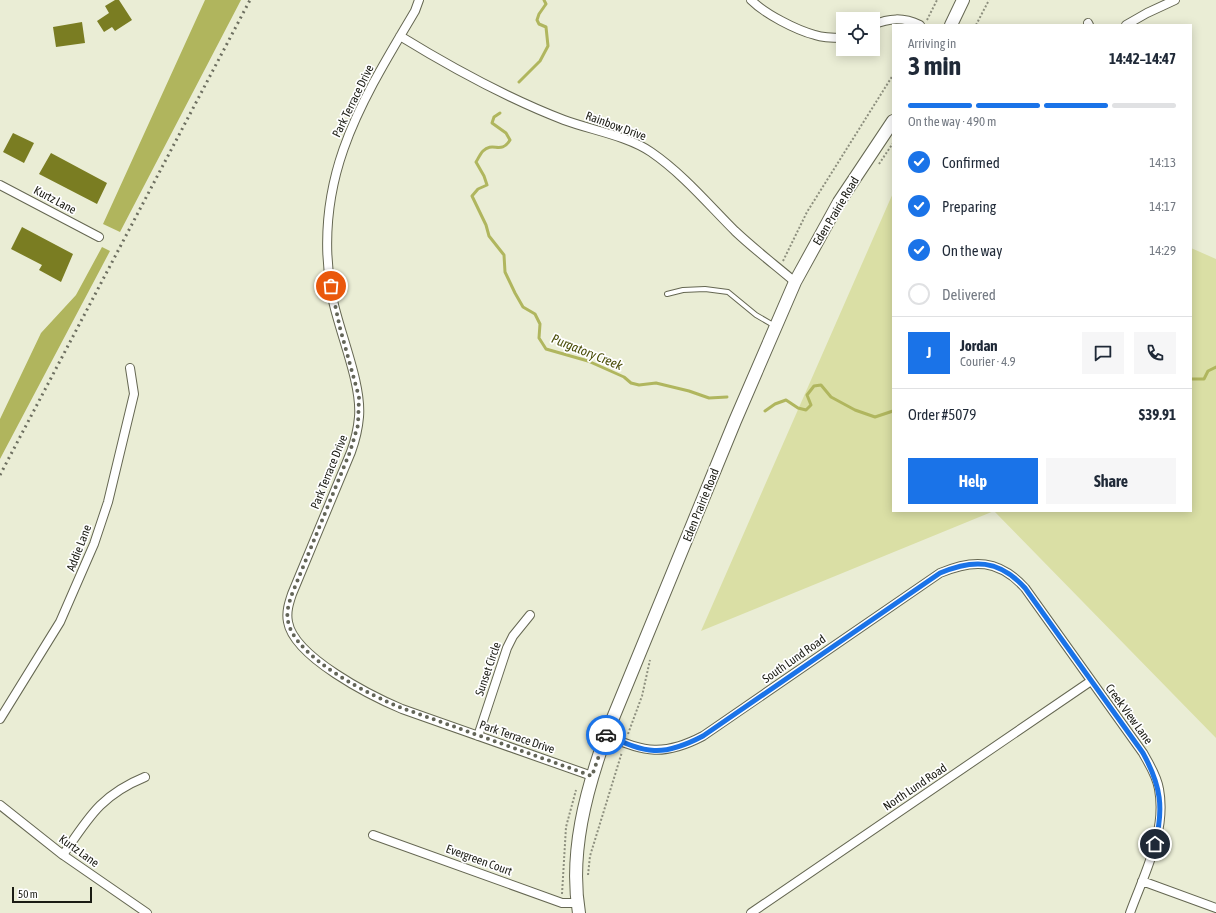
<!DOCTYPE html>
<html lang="en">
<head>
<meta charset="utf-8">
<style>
  body { margin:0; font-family:"Asap Condensed",sans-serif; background:#f6f6f7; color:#1f2937; height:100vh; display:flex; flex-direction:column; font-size:15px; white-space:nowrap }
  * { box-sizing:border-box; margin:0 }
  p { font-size:13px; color:#747a83 }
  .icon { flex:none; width:22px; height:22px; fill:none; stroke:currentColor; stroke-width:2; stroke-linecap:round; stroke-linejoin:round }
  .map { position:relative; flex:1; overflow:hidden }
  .sheet { position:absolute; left:892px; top:24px; width:300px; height:488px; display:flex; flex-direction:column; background:#fff; border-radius:0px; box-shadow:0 2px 10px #0003 }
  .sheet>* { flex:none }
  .controls { position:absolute; left:836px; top:12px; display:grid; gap:8px }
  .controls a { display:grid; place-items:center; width:44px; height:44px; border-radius:0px; background:#fff; box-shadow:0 2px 10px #0003; font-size:20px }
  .scale { position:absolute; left:12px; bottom:10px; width:80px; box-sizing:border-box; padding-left:4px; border:2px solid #1b1c14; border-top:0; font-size:11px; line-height:14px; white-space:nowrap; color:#1b1c14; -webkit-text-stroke:3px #fff; paint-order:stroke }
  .pin { position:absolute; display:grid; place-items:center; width:34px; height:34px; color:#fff; margin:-17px; border:2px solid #fff; border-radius:50%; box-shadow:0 1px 4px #0007 }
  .courier { position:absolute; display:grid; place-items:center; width:40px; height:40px; margin:-20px; border:3px solid #1a73e8; border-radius:50%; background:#fff; color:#222; box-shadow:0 1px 5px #0007 }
  .headline em { font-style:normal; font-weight:700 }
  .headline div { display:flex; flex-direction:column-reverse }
  .headline { display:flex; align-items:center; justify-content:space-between; height:68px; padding:0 16px }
  h1 { font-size:26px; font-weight:700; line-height:30px }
  .bar { display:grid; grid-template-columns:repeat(4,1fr); gap:6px 4px; align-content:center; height:48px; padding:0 16px }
  .bar i { height:5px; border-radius:3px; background:#e0e1e3 }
  .bar .selected { background:#1a73e8 }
  .bar p { grid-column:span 4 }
  .line { display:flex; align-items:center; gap:10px; padding:0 16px; border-top:1px solid #e0e1e3 }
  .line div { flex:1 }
  .round { display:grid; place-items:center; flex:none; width:42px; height:42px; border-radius:0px; background:#f6f6f7 }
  ol { padding:0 16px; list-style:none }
  li { display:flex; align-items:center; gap:12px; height:44px }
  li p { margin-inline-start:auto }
  li .icon { padding:4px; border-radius:50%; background:#1a73e8; color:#fff; stroke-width:4 }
  li:last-child { color:#747a83 }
  li i { width:22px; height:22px; border:2px solid #e0e1e3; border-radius:50% }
  .primary-button { display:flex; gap:8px; margin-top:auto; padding:8px 16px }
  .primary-button a { flex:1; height:46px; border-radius:0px; background:#1a73e8; color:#fff; font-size:16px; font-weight:700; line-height:46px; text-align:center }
  .primary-button a+a { background:#f6f6f7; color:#1f2937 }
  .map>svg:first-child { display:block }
</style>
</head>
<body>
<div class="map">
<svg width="1216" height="913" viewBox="0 0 1216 913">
  <rect width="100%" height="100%" fill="#eaedd5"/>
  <!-- green -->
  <path fill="#dadfa5" d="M893 193V511H994L701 631Z
    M1191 248 1216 259V738L994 511H1191Z"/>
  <!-- forest -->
  <path fill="#b0b55d" d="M205 0H241L120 232 103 224Z
    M102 247 110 251 0 459V419L41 333 76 295Z"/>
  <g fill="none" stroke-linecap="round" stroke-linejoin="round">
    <!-- stream -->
    <path stroke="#b0b65e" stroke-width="3" d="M519 82 540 61 548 46 546 27 539 24 537 20 539 14 546 4 544 0
      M500 113 494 117 492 123 506 133 510 140C501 155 493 141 483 151 480 154 478 159 476 162L484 176 487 185 478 189 472 196 486 225 489 236 504 255 505 272 515 293 523 307 535 314 540 324 539 338 546 349 588 361 624 377 631 383 639 385 656 383 689 391 709 398 727 397
      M1191 379H1204L1208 371 1216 367
      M765 411 775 404 786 400 798 408 806 410 811 405 807 395 814 386 821 385 831 397 855 410 875 417 893 411"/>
  </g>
  <!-- building -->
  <path fill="#7a7d22" d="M115 0H119L132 20 115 31 112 27 104 32 97 21 109 13 105 6Z
    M82 22 85 43 56 47 53 27Z
    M13 133 34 143 24 163 3 152Z
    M51 153 107 183 97 204 39 174Z
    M22 227 73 254 61 282 39 270 42 265 11 249Z"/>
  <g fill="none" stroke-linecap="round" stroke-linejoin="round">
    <!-- lane casing -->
    <g stroke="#656752" stroke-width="6">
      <path id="lane" d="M667 294 683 290 705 289 728 292 756 315 775 326"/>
    </g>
    <!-- street casing -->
    <g stroke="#656752" stroke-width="10">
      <path id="street" d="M419 0 415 11C359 105 311 182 332 296 339 332 362 383 359 417 358 429 355 441 351 452L292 594C289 603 286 612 288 622 294 657 371 696 402 709L592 776
        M751 0C765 14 796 30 815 35 824 38 833 38 843 38
        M1088 23 1089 25
        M873 25C889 18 903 17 920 25
        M1126 25 1147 13 1175 0
        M400 36C452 68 507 98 564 120 591 130 628 136 651 152 683 174 708 204 735 231 754 249 775 265 795 282
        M0 185 99 237
        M0 719 60 622 94 544 108 502 134 394 130 368
        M606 735C644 753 665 756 703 736L940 573C973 559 999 559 1025 588L1143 753C1149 764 1157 776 1159 789 1167 832 1144 874 1130 913
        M478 736 507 648 513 636 530 615
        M0 805 63 855 147 913
        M373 835 562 903H577
        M63 855C89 817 101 795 145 777
        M1142 881 1216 908
        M751 913 1091 681"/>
    </g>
    <!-- secondary casing -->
    <g stroke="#656752" stroke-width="14">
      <path id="secondary" d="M951 25 963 0
        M579 913C569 853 586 791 606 735L735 421 795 282 839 202 893 121"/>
    </g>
    <!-- path -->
    <path stroke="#8d8f7e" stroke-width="2" stroke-dasharray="2 2" stroke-linecap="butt" d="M927 20 937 0
      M976 25 989 0
      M879 164 893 143
      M783 261 807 212 893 75
      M628 734 642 696 650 660
      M588 875 590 856 622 752
      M562 894 566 827 576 790"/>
    <!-- lane -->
    <use href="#lane" stroke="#fff" stroke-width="4"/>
    <!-- street -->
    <use href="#street" stroke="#fff" stroke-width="8"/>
    <!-- secondary -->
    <use href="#secondary" stroke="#fff" stroke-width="12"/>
    <!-- rail -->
    <path stroke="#6d6f60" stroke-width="3" stroke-dasharray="2 4" stroke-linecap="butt" d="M0 475 250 0"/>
  </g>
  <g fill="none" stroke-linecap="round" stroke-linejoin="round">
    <!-- done -->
    <path stroke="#636558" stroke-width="4" stroke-dasharray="0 7.2" d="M331 286 340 328 359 397 358 425 350 452 292 594C289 603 286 612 288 621 294 657 371 696 402 708L592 776 606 735"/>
    <!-- route -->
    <path stroke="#1a73e8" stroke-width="5" d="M606 735C647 753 661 758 703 736L940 573C973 559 999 559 1025 588L1143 753C1161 786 1164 808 1155 844"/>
  </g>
  <g text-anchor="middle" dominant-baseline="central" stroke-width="3.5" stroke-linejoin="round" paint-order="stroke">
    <!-- street labels -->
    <g font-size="12" fill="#1b1c14" stroke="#fff">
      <text transform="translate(353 101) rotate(-64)">Park Terrace Drive</text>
      <text transform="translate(616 126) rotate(20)">Rainbow Drive</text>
      <text transform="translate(55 200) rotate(28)">Kurtz Lane</text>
      <text transform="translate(836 211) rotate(-59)">Eden Prairie Road</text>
      <text transform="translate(329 472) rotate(-68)">Park Terrace Drive</text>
      <text transform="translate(701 505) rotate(-68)">Eden Prairie Road</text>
      <text transform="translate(79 548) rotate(-69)">Addie Lane</text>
      <text transform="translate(794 659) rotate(-35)">South Lund Road</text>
      <text transform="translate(488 669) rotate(-71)">Sunset Circle</text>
      <text transform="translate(1129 714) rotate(54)">Creek View Lane</text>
      <text transform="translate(517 737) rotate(19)">Park Terrace Drive</text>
      <text transform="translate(915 787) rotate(-34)">North Lund Road</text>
      <text transform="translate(79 851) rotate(36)">Kurtz Lane</text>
      <text transform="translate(479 860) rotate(20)">Evergreen Court</text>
    </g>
    <!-- water labels -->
    <g font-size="13" font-style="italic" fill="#4a4d08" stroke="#fff">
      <text transform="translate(587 352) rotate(22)">Purgatory Creek</text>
    </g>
  </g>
</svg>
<div class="controls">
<a><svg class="icon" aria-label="locate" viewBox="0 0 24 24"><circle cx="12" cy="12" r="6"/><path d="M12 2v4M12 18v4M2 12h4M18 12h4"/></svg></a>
</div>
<div class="scale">50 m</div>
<div class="pin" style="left:331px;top:286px;background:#ea580c"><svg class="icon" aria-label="bag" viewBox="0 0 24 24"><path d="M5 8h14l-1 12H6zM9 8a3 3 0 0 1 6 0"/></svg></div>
<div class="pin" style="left:1155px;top:844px;background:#1f2937"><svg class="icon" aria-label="home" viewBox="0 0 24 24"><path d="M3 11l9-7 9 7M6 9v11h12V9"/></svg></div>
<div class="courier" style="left:606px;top:735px"><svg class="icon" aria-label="car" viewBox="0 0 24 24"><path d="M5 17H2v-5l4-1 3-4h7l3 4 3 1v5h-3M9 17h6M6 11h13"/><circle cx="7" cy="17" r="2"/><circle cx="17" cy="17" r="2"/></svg></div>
<section class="sheet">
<div class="headline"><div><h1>3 min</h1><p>Arriving in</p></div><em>14:42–14:47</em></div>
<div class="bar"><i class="selected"></i><i class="selected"></i><i class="selected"></i><i></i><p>On the way · 490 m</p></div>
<ol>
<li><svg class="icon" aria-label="check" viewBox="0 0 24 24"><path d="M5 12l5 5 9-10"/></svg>Confirmed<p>14:13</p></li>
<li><svg class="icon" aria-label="check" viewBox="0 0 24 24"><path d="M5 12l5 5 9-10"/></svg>Preparing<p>14:17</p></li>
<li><svg class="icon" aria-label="check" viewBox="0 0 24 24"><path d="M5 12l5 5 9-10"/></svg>On the way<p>14:29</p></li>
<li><i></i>Delivered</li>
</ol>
<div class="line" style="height:72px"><b class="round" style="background:#1a73e8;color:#fff">J</b><div><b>Jordan</b><p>Courier · 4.9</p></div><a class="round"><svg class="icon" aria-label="chat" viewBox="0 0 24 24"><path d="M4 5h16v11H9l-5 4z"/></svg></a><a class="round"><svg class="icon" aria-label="phone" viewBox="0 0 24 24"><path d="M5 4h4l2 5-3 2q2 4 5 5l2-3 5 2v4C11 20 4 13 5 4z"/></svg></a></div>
<div class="line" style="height:52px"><div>Order #5079</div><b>$39.91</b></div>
<div class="primary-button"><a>Help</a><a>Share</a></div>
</section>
</div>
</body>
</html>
